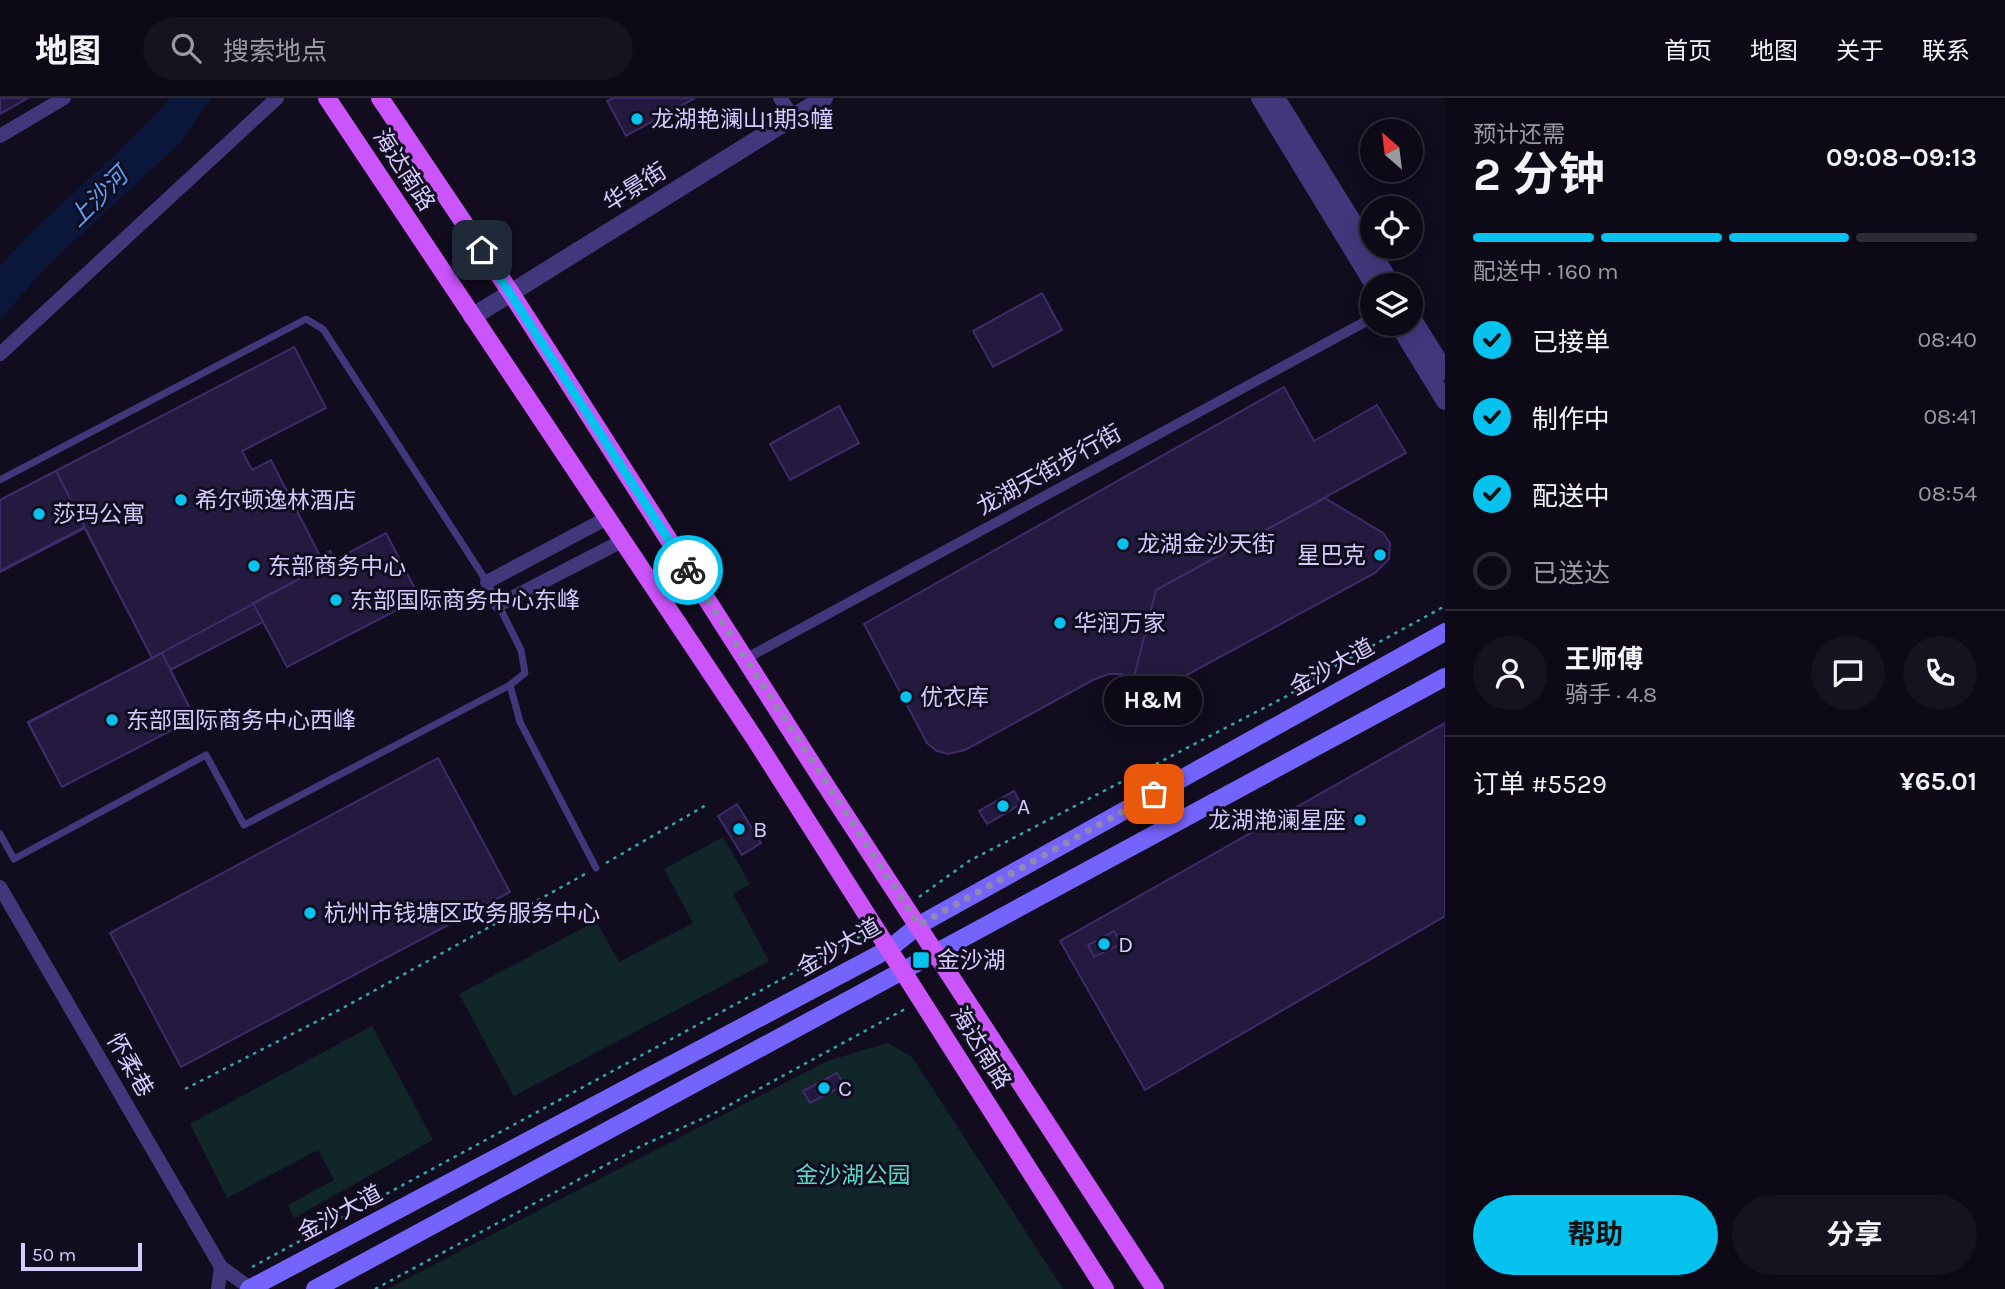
<!DOCTYPE html>
<html lang="zh">
<head>
<meta charset="utf-8">
<style>
  body { margin:0; font-family:Karla,"Noto Sans SC",sans-serif; background:#16121f; color:#f1f3f6; height:100vh; display:flex; flex-direction:column; font-size:26px; white-space:nowrap }
  * { box-sizing:border-box; margin:0 }
  p { font-size:23px; color:#9a9aa1 }
  .icon { flex:none; width:38px; height:38px; fill:none; stroke:currentColor; stroke-width:2; stroke-linecap:round; stroke-linejoin:round }
  .map { position:relative; flex:1; overflow:hidden }
  .panel { display:flex; flex-direction:column; background:#0d0916; width:560px }
  .panel>* { flex:none }
  .needle { width:46px; rotate:332deg }
  .tools { position:absolute; left:1360px; top:21px; display:grid; gap:14px }
  .tools a { display:grid; place-items:center; width:63px; height:63px; border-radius:50%; background:#0d0916; box-shadow:0 4px 18px #0003,0 0 0 2px #2d2a35; font-size:35px }
  .scale { position:absolute; left:21px; bottom:18px; width:121px; box-sizing:border-box; padding-left:7px; border:4px solid #d5cbfe; border-top:0; font-size:19px; line-height:24px; white-space:nowrap; color:#d5cbfe; -webkit-text-stroke:5px #110c1e; paint-order:stroke }
  .pin { position:absolute; display:grid; place-items:center; width:60px; height:60px; color:#fff; margin:-30px; border-radius:14px; box-shadow:0 4px 10px #0006 }
  .courier { position:absolute; display:grid; place-items:center; width:70px; height:70px; margin:-35px; border:5px solid #05c2ef; border-radius:50%; background:#fff; color:#222; box-shadow:0 2px 9px #0007 }
  .bubble { position:absolute; height:49px; border-radius:24px; background:#0d0916; box-shadow:0 4px 18px #0003,0 0 0 2px #2d2a35; font-size:23px; font-weight:700; line-height:49px; text-align:center }
  .headline em { font-style:normal; font-weight:700 }
  .headline div { display:flex; flex-direction:column-reverse }
  .headline { display:flex; align-items:center; justify-content:space-between; height:119px; padding:0 28px }
  h1 { font-size:46px; font-weight:700; line-height:52px }
  .bar { display:grid; grid-template-columns:repeat(4,1fr); gap:10px 7px; align-content:center; height:84px; padding:0 28px }
  .bar i { height:9px; border-radius:5px; background:#2d2a35 }
  .bar .active { background:#05c2ef }
  .bar p { grid-column:span 4 }
  .line { display:flex; align-items:center; gap:18px; padding:0 28px; border-top:2px solid #2d2a35 }
  .line div { flex:1 }
  .round { display:grid; place-items:center; flex:none; width:74px; height:74px; border-radius:37px; background:#16121f }
  ol { padding:0 28px; list-style:none }
  li { display:flex; align-items:center; gap:21px; height:77px }
  li p { margin-inline-start:auto }
  li .icon { padding:7px; border-radius:50%; background:#05c2ef; color:#111; stroke-width:4 }
  li:last-child { color:#9a9aa1 }
  li i { width:38px; height:38px; border:4px solid #2d2a35; border-radius:50% }
  .action { display:flex; gap:14px; margin-top:auto; padding:14px 28px }
  .action a { flex:1; height:80px; border-radius:42px; background:#05c2ef; color:#111; font-size:28px; font-weight:700; line-height:80px; text-align:center }
  .action a+a { background:#16121f; color:#f1f3f6 }
  header { display:flex; align-items:center; gap:42px; box-sizing:border-box; height:98px; padding:0 35px; background:#0d0916; border-bottom:2px solid #2d2a35 }
  header strong { font-size:33px }
  nav { display:flex; gap:38px; margin-inline-start:auto; font-size:24px }
  .search { width:490px; height:63px; background:#16121f; display:flex; align-items:center; gap:18px; box-sizing:border-box; padding:0 24px; border-radius:38px; color:#9a9aa1; font-size:26px }
  main { display:flex; flex:1; min-height:0 }
  .map>svg:first-child { display:block }
</style>
</head>
<body>
<header>
<strong>地图</strong>
<div class="search"><svg class="icon" aria-label="search" viewBox="0 0 24 24"><circle cx="10" cy="10" r="6"/><path d="M15 15l6 6"/></svg>搜索地点</div>
<nav><a>首页</a><a>地图</a><a>关于</a><a>联系</a></nav>
</header>
<main>
<div class="map">
<svg width="1445" height="1191" viewBox="0 0 1445 1191">
  <rect width="100%" height="100%" fill="#110c1e"/>
  <!-- green -->
  <path fill="#102628" d="M723 739 750 786 733 796 769 863 514 998 459 896 596 823 619 864 693 825 664 771Z
    M372 928 433 1042 294 1120 288 1107 334 1082 318 1052 227 1100 190 1026Z
    M888 945 912 959 1063 1191H387L827 963Z"/>
  <!-- water -->
  <path fill="#0a173a" d="M170 0H211L180 45 46 169 0 222V168C53 108 118 61 170 0Z"/>
  <!-- building -->
  <path fill="#24193e" stroke="#3e2b6a" stroke-width="2" d="M0 0H28L0 16Z
    M613 0H695L626 38 607 3Z
    M1042 195 1062 232 993 269 973 233Z
    M294 249 326 310 242 353 252 372 271 362 320 458 330 453 335 462 386 435 420 500 287 569 263 524 170 572 195 620 62 689 28 625 152 560 84 429 0 473V402Z
    M294 249 326 310 242 353 252 372 271 362 320 458 330 453 335 462 152 560 56 373Z
    M1284 289 1314 343 1377 307 1406 355 1156 492 1133 583 1122 576H1109L1093 582 965 652 948 656 937 653 927 645 864 526Z
    M839 308 859 345 790 382 770 346Z
    M56 373 85 430 0 474V402Z
    M1325 400 1383 435 1390 445 1389 461 1375 475 1161 591H1149L1133 583 1156 492Z
    M386 435 420 500 287 569 253 505Z
    M162 555 195 620 62 689 28 624Z
    M1445 625V818L1145 992 1060 843Z
    M438 660 510 794 181 969 110 835Z
    M1014 693 1021 706 987 726 979 713Z
    M737 706 761 745 742 757 718 718Z
    M1114 833 1121 846 1094 859 1088 847Z
    M837 975 844 987 810 1005 803 993Z"/>
  <g fill="none" stroke-linecap="round" stroke-linejoin="round">
    <!-- path -->
    <path stroke="#30a9ad" stroke-width="2.5" stroke-dasharray="3.5 5" stroke-linecap="butt" d="M606 765 706 707
      M919 799 969 763 1287 598 1330 571 1445 508
      M185 991 341 911 587 775
      M252 1169 861 838
      M375 1191 643 1047 713 1016 907 910"/>
    <!-- service -->
    <path stroke="#41387c" stroke-width="7" d="M0 382 306 221 323 231 487 484 521 552 525 575 510 587 244 727 206 657 14 761 0 736
      M510 587 520 624 596 770"/>
    <!-- pedestrian -->
    <path stroke="#41387c" stroke-width="10" d="M745 561 1372 220"/>
    <!-- minor -->
    <path stroke="#41387c" stroke-width="14" d="M780 0 793 19
      M0 38 64 0
      M0 256 277 0
      M487 484 607 420
      M498 507 622 443
      M0 789 221 1169 250 1190
      M218 1191 221 1169"/>
    <!-- tertiary -->
    <path stroke="#41387c" stroke-width="18" d="M1260 0 1374 187
      M1276 0 1392 187
      M1410 217 1445 273
      M472 219 824 0
      M1398 226 1445 303"/>
    <!-- secondary -->
    <path stroke="#7564fc" stroke-width="18" d="M249 1191 889 851 919 827 1445 534
      M315 1191 1445 579"/>
    <!-- primary -->
    <path stroke="#cc54fb" stroke-width="18" d="M327 0 755 641 1105 1191
      M380 0 511 195 821 680 1155 1191"/>
  </g>
  <g fill="none" stroke-linecap="round" stroke-linejoin="round">
    <!-- done -->
    <path stroke="#9088b0" stroke-width="7" stroke-dasharray="0 12.6" d="M688 472 919 827 1154 696"/>
    <!-- route -->
    <path stroke="#05c2ef" stroke-width="9" d="M482 152 688 472"/>
  </g>
  <!-- markers -->
  <g fill="#05c2ef" stroke="#110c1e" stroke-width="2.5">
    <circle cx="637" cy="21" r="7"/>
    <circle cx="181" cy="402" r="7"/>
    <circle cx="39" cy="416" r="7"/>
    <circle cx="1123" cy="446" r="7"/>
    <circle cx="1380" cy="457" r="7"/>
    <circle cx="254" cy="468" r="7"/>
    <circle cx="336" cy="502" r="7"/>
    <circle cx="1060" cy="525" r="7"/>
    <circle cx="906" cy="599" r="7"/>
    <circle cx="112" cy="622" r="7"/>
    <circle cx="1003" cy="708" r="7"/>
    <circle cx="1360" cy="722" r="7"/>
    <circle cx="739" cy="731" r="7"/>
    <circle cx="310" cy="815" r="7"/>
    <circle cx="1104" cy="846" r="7"/>
    <rect x="912" y="853" width="18" height="18" rx="3.5"/>
    <circle cx="824" cy="990" r="7"/>
  </g>
  <g text-anchor="middle" dominant-baseline="central" stroke-width="6" stroke-linejoin="round" paint-order="stroke">
    <!-- poi labels -->
    <g font-size="23" fill="#d5cbfe" stroke="#110c1e" text-anchor="start">
      <text x="651" y="21">龙湖艳澜山1期3幢</text>
      <text x="195" y="402">希尔顿逸林酒店</text>
      <text x="53" y="416">莎玛公寓</text>
      <text x="1137" y="446">龙湖金沙天街</text>
      <text x="1366" y="457" text-anchor="end">星巴克</text>
      <text x="268" y="468">东部商务中心</text>
      <text x="350" y="502">东部国际商务中心东峰</text>
      <text x="1074" y="525">华润万家</text>
      <text x="920" y="599">优衣库</text>
      <text x="126" y="622">东部国际商务中心西峰</text>
      <text x="1017" y="708">A</text>
      <text x="1346" y="722" text-anchor="end">龙湖滟澜星座</text>
      <text x="753" y="731">B</text>
      <text x="324" y="815">杭州市钱塘区政务服务中心</text>
      <text x="1118" y="846">D</text>
      <text x="937" y="862">金沙湖</text>
      <text x="838" y="990">C</text>
    </g>
    <!-- street labels -->
    <g font-size="23" fill="#d5cbfe" stroke="#110c1e">
      <text transform="translate(404 72) rotate(57)">海达南路</text>
      <text transform="translate(635 89) rotate(-32)">华景街</text>
      <text transform="translate(1049 372) rotate(-29)">龙湖天街步行街</text>
      <text transform="translate(1332 569) rotate(-29)">金沙大道</text>
      <text transform="translate(839 849) rotate(-30)">金沙大道</text>
      <text transform="translate(981 950) rotate(58)">海达南路</text>
      <text transform="translate(130 967) rotate(60)">怀柔巷</text>
      <text transform="translate(340 1115) rotate(-28)">金沙大道</text>
    </g>
    <!-- park labels -->
    <g font-size="23" fill="#59dbc7" stroke="#110c1e">
      <text x="853" y="1077">金沙湖公园</text>
    </g>
    <!-- water labels -->
    <g font-size="24" font-style="italic" fill="#5ba2fb" stroke="#110c1e">
      <text transform="translate(98 99) rotate(-45)">上沙河</text>
    </g>
  </g>
</svg>
<div class="tools">
<a><svg class="needle" viewBox="-14 -14 28 28"><path d="M0-13l5 13h-10z" fill="#e53935"/><path d="M0 13l5-13h-10z" fill="#9a9aa1"/></svg></a>
<a><svg class="icon" aria-label="locate" viewBox="0 0 24 24"><circle cx="12" cy="12" r="6"/><path d="M12 2v4M12 18v4M2 12h4M18 12h4"/></svg></a>
<a><svg class="icon" aria-label="layers" viewBox="0 0 24 24"><path d="M12 4l9 5-9 5-9-5zM3 14l9 5 9-5"/></svg></a>
</div>
<div class="scale">50 m</div>
<div class="pin" style="left:1154px;top:696px;background:#ea580c"><svg class="icon" aria-label="bag" viewBox="0 0 24 24"><path d="M5 8h14l-1 12H6zM9 8a3 3 0 0 1 6 0"/></svg></div>
<div class="pin" style="left:482px;top:152px;background:#1f2937"><svg class="icon" aria-label="home" viewBox="0 0 24 24"><path d="M3 11l9-7 9 7M6 9v11h12V9"/></svg></div>
<div class="courier" style="left:688px;top:472px"><svg class="icon" aria-label="bike" viewBox="0 0 24 24"><circle cx="6" cy="16" r="4"/><circle cx="18" cy="16" r="4"/><path d="M6 16l4-8h5l3 8M10 8l3 8H6M13 5h3"/></svg></div>
<div class="bubble" style="left:1104px;top:578px;width:98px">H&amp;M</div>
</div>
<section class="panel">
<div class="headline"><div><h1>2 分钟</h1><p>预计还需</p></div><em>09:08–09:13</em></div>
<div class="bar"><i class="active"></i><i class="active"></i><i class="active"></i><i></i><p>配送中 · 160 m</p></div>
<ol>
<li><svg class="icon" aria-label="check" viewBox="0 0 24 24"><path d="M5 12l5 5 9-10"/></svg>已接单<p>08:40</p></li>
<li><svg class="icon" aria-label="check" viewBox="0 0 24 24"><path d="M5 12l5 5 9-10"/></svg>制作中<p>08:41</p></li>
<li><svg class="icon" aria-label="check" viewBox="0 0 24 24"><path d="M5 12l5 5 9-10"/></svg>配送中<p>08:54</p></li>
<li><i></i>已送达</li>
</ol>
<div class="line" style="height:126px"><a class="round"><svg class="icon" aria-label="person" viewBox="0 0 24 24"><circle cx="12" cy="8" r="4"/><path d="M4 21q1-7 8-7t8 7"/></svg></a><div><b>王师傅</b><p>骑手 · 4.8</p></div><a class="round"><svg class="icon" aria-label="chat" viewBox="0 0 24 24"><path d="M4 5h16v11H9l-5 4z"/></svg></a><a class="round"><svg class="icon" aria-label="phone" viewBox="0 0 24 24"><path d="M5 4h4l2 5-3 2q2 4 5 5l2-3 5 2v4C11 20 4 13 5 4z"/></svg></a></div>
<div class="line" style="height:91px"><div>订单 #5529</div><b>¥65.01</b></div>
<div class="action"><a>帮助</a><a>分享</a></div>
</section>
</main>
</body>
</html>
